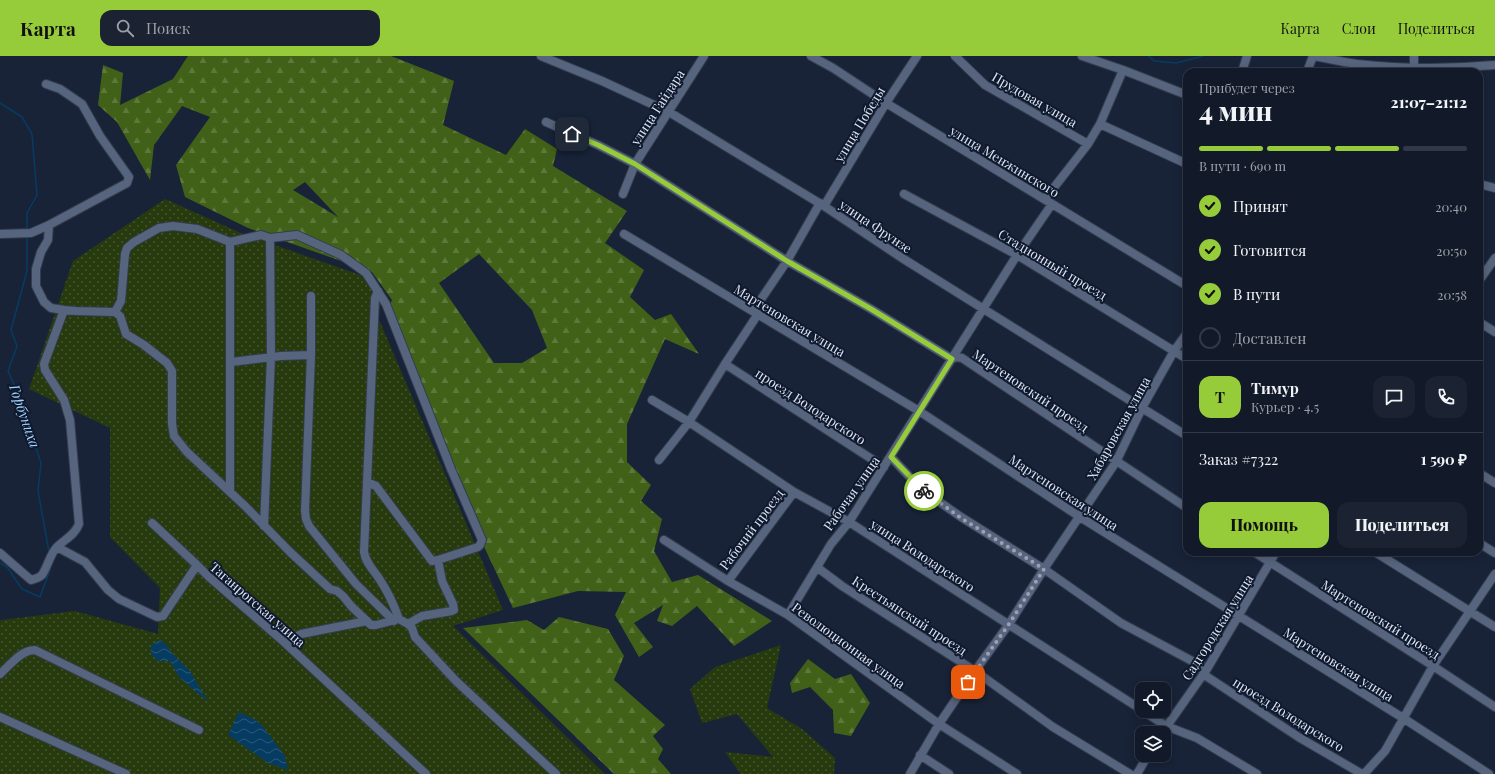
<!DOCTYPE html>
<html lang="ru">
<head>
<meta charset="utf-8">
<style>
  body { margin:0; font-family:"Playfair Display",serif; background:#1b2332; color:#f1f3f6; height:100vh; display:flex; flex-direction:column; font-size:15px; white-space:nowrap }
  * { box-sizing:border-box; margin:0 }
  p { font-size:13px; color:#9ca1a8 }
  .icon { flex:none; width:22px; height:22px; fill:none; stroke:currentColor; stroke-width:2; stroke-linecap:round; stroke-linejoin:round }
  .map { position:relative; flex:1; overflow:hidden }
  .panel { position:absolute; left:1183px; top:12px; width:300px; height:488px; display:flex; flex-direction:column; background:#121a2a; border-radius:12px; box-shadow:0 2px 10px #0003,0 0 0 1px #313847 }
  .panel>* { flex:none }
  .fabs { position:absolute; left:1135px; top:626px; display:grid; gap:8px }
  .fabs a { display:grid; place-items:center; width:36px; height:36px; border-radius:8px; background:#121a2a; box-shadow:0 2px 10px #0003,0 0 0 1px #313847; font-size:20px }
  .pin { position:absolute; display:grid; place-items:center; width:34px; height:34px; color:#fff; margin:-17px; border-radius:8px; box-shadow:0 2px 6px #0006 }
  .courier { position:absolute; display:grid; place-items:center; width:40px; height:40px; margin:-20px; border:3px solid #96cc3a; border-radius:50%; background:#fff; color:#222; box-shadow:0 1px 5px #0007 }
  .head em { font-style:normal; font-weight:800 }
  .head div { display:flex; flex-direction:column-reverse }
  .head { display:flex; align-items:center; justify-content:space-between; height:68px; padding:0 16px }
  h1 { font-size:26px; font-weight:800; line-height:30px }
  .bar { display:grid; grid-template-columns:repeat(4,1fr); gap:6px 4px; align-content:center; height:48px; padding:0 16px }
  .bar i { height:5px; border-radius:3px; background:#313847 }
  .bar .on { background:#96cc3a }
  .bar p { grid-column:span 4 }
  .line { display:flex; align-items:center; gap:10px; padding:0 16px; border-top:1px solid #313847 }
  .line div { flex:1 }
  .round { display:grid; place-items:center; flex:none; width:42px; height:42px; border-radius:12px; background:#1b2332 }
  ol { padding:0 16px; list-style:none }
  li { display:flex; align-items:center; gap:12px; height:44px }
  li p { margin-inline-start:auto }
  li .icon { padding:4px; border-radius:50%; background:#96cc3a; color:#111; stroke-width:4 }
  li:last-child { color:#9ca1a8 }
  li i { width:22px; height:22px; border:2px solid #313847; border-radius:50% }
  .action { display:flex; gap:8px; margin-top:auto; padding:8px 16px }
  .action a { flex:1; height:46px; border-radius:12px; background:#96cc3a; color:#111; font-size:16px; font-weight:800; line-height:46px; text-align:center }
  .action a+a { background:#1b2332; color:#f1f3f6 }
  header { display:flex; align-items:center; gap:24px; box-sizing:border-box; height:56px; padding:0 20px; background:#96cc3a; color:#111 }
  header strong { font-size:19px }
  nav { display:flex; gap:22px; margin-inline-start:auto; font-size:14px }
  .search { width:280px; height:36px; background:#1b2332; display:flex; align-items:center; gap:10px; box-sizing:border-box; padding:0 14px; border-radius:12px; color:#9ca1a8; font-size:15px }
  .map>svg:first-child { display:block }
</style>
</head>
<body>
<header>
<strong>Карта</strong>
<div class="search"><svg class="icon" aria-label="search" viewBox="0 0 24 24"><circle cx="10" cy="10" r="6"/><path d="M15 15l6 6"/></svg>Поиск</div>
<nav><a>Карта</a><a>Слои</a><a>Поделиться</a></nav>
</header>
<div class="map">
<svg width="1495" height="718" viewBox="0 0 1495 718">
  <defs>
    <pattern id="grass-dots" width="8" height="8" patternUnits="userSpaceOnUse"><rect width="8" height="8" fill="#273a0d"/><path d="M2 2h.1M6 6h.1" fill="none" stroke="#465631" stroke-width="1.8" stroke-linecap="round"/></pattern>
    <pattern id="forest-firs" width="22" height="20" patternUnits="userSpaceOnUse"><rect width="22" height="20" fill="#426118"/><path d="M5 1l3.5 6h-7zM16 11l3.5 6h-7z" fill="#5d783a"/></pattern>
    <pattern id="water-waves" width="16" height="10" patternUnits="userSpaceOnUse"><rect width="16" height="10" fill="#063c62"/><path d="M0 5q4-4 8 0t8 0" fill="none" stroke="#2a5879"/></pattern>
  </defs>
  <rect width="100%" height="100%" fill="#182338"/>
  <!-- grass -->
  <path fill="url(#grass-dots)" d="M165 143 243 178 366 221 383 243 377 259 503 554 453 570 605 718H0V566L1 564 75 555 158 578 160 532 110 481V372L29 333 73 205Z
    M781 589 767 652 802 673 835 702 834 718H741L725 696 773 701 737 658 702 667 690 633 715 611Z"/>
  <!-- forest -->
  <path fill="url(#forest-firs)" fill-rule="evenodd" d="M188 0H391L454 25 443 69 506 99 525 73 557 93 553 110 627 155 605 187 644 214 630 241 655 264 671 258 699 298 665 283 627 368V406L651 429 641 445 662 463 654 495 672 526 698 519 772 565 734 590 697 550 672 570 657 565 663 549 634 567 653 591 639 601 615 559 626 536 578 535 513 552 454 427 386 257 392 244 372 216 248 172 185 141 176 109 210 61 182 50 154 89 150 124 117 66 98 49 103 9 123 17 120 49 173 23ZM305 126 338 161 293 134ZM479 198 532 254 547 292 522 307H494L439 227Z
    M559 561 608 573 624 600 614 624 665 669 653 680 663 693 658 703 671 718H614L463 572 527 564 544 574Z
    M808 603 835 623 851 618 870 647 851 680 834 677 833 654 810 631 792 637 790 627Z"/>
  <!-- water -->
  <path fill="url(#water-waves)" d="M160 584 167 589 171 596 190 615 208 646 179 621 170 605H158L151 598V589Z
    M239 656 250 661 261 668 285 700 288 714 268 707 228 679Z"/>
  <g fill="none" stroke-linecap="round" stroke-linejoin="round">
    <!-- stream -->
    <path stroke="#063c62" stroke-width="1.5" d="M1149 0 1154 5 1176 7 1203 0
      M0 47 22 61 32 78 37 139 27 157V174
      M27 180V215L11 274 17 290 8 315 27 357 33 383 41 407 38 435 49 496
      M0 507 7 511 22 533 40 541 50 514V510"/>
    <!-- minor casing -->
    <g stroke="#343c4e" stroke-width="10">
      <path id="minor" d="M541 0 602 25 669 56 824 150 902 202 1187 380
        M811 0 833 12 886 47 1187 230
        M955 0 985 29 1088 88
        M1082 0 1123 14 1187 39
        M1315 0C1329 3 1343 6 1357 8 1402 13 1449 13 1495 9
        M1414 11V0
        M1242 16 1247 0
        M1307 16 1313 0
        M546 66 598 89 635 108 787 205 871 253 952 303 956 301 962 302 1187 452
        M1100 68 1187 108
        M1479 128 1495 132
        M623 138 635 108 704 0
        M904 138 1017 199 1187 303
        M1045 143 1088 88 1100 68 1123 14
        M824 150 886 47 917 0
        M49 169 48 184 41 196 36 213V230L44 246 51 252 64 254 76 255 115 256 120 260 126 278 144 289 167 307 172 315V368L174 380 187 396 245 450 290 496 330 533 337 535 343 540 351 550 371 569H376L399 563 408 568 412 572 415 581 456 625 556 718
        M0 178 31 177 49 169 127 127 129 121 100 80 82 48 60 33 46 28
        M624 178 919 355 1080 461 1403 662 1489 718
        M1479 225 1495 202
        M378 235 375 242 364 496C366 508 374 514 380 524 388 536 394 549 399 563
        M311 240V299L305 455 306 463 309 470 356 528 394 565
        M753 255 787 205 820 147
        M115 256 121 245 125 198 127 192 134 186 159 172 173 170 197 173 230 186 261 179 270 182 297 179 341 199 366 217 386 248 451 413 482 484 480 489 478 491 438 504 432 505 376 430 367 426
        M1479 266 1495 276
        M231 306 281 300 311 299
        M725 308 884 411
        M652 344 689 366 794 436 849 466 1142 654
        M891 401 921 433 961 461 1044 513 1121 567 1207 613
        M659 404 689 366 725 308 758 258
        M1479 417 1495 427
        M230 436V186
        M152 467 197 509
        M264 470 271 301 270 182
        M664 484 728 525 788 559 939 668 1017 718
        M1479 487 1495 497
        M57 491 85 506 108 534 119 543 157 561 163 560 197 509 209 521 284 586 426 718
        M1254 496 1433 610 1495 651
        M1375 496 1495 571
        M0 497 31 524C35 523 39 522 42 519 48 510 50 498 57 491 65 483 75 479 79 468L70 364 64 344 45 314 44 308 64 254
        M818 512 842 530 975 615 1053 671 1130 718
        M728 525 794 436
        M788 559 831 488 849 466 1017 199 1052 148
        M408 568 422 560 452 555 454 554 453 548 442 525 438 504
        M284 586 301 578 367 565
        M0 618C10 609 21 594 35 594L199 674
        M1203 618 1300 682 1362 718
        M1143 655 1166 670 1197 682 1257 718
        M0 661 126 718
        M1162 677 1207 613 1276 496
        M920 699 949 718
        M910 718 939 668 975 615 1009 568 1044 513 1116 406 1142 352 1174 295 1187 277
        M1137 718 1148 699
        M1364 718 1385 695 1433 610 1495 518"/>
    </g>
    <!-- minor -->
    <use href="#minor" stroke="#56647d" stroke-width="8"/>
  </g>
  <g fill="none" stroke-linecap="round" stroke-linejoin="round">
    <!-- done -->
    <path stroke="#99a2b4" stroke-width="4" stroke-dasharray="0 7.2" d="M924 435 961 462 1044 513 1009 568 968 626"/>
    <!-- route -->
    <path stroke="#96cc3a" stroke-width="5" d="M572 78 598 89 635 108 787 205 871 253 952 303 891 401 924 435"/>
  </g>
  <g text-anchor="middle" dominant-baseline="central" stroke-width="4" stroke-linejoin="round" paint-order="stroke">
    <!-- street labels -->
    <g font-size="13" fill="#dfe7f6" stroke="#0f192e">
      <text transform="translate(1035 43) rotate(30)">Прудовая улица</text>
      <text transform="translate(657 51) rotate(-57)">улица Гайдара</text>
      <text transform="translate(859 68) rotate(-59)">улица Победы</text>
      <text transform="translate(1005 105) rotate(31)">улица Менжинского</text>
      <text transform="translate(876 170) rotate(34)">улица Фрунзе</text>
      <text transform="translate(1053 208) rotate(31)">Стадионный проезд</text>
      <text transform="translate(790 264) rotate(31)">Мартеновская улица</text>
      <text transform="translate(1031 334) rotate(34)">Мартеновский проезд</text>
      <text transform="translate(811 350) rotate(33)">проезд Володарского</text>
      <text transform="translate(1118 372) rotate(-61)">Хабаровская улица</text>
      <text transform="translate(1064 436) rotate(33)">Мартеновская улица</text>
      <text transform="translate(851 437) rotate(-55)">Рабочая улица</text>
      <text transform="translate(751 473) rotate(-53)">Рабочий проезд</text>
      <text transform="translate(923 499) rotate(33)">улица Володарского</text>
      <text transform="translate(258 548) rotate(41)">Таганрогская улица</text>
      <text transform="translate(910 559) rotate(33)">Крестьянский проезд</text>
      <text transform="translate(1381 563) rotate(32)">Мартеновский проезд</text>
      <text transform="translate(1217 571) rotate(-58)">Садгородская улица</text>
      <text transform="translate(849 589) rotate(36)">Революционная улица</text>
      <text transform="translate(1339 608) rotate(32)">Мартеновская улица</text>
      <text transform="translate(1289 658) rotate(32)">проезд Володарского</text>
    </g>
    <!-- water labels -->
    <g font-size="14" font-style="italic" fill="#a1d2ff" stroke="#0f192e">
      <text transform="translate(25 360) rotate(71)">Горбуниха</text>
    </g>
  </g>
</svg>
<div class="fabs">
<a><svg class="icon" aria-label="locate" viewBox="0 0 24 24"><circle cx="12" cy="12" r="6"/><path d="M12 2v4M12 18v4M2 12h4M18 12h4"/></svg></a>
<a><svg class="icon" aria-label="layers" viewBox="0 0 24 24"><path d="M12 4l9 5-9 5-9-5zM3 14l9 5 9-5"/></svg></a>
</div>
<div class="pin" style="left:968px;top:626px;background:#ea580c"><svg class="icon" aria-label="bag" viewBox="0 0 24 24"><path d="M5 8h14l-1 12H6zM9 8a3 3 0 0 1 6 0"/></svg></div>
<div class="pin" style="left:572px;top:78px;background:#1f2937"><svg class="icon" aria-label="home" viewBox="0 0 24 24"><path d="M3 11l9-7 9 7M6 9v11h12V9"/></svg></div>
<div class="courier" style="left:924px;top:435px"><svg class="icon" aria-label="bike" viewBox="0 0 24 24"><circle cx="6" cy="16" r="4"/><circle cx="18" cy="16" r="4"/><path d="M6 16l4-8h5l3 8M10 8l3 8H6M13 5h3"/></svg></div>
<section class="panel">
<div class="head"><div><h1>4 мин</h1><p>Прибудет через</p></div><em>21:07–21:12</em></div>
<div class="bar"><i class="on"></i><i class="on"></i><i class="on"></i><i></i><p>В пути · 690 m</p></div>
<ol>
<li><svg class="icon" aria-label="check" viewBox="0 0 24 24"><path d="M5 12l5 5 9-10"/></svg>Принят<p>20:40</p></li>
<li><svg class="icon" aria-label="check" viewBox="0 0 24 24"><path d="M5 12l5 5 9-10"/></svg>Готовится<p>20:50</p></li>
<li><svg class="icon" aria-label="check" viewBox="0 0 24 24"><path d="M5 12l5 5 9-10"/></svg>В пути<p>20:58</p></li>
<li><i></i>Доставлен</li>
</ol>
<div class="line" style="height:72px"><b class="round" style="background:#96cc3a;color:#111">Т</b><div><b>Тимур</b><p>Курьер · 4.5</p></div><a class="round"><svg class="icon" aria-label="chat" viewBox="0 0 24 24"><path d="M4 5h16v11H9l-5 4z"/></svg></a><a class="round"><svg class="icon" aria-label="phone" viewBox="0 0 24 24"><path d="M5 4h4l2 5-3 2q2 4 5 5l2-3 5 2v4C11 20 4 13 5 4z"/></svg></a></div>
<div class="line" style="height:52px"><div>Заказ #7322</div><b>1 590 ₽</b></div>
<div class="action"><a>Помощь</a><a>Поделиться</a></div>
</section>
</div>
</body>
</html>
